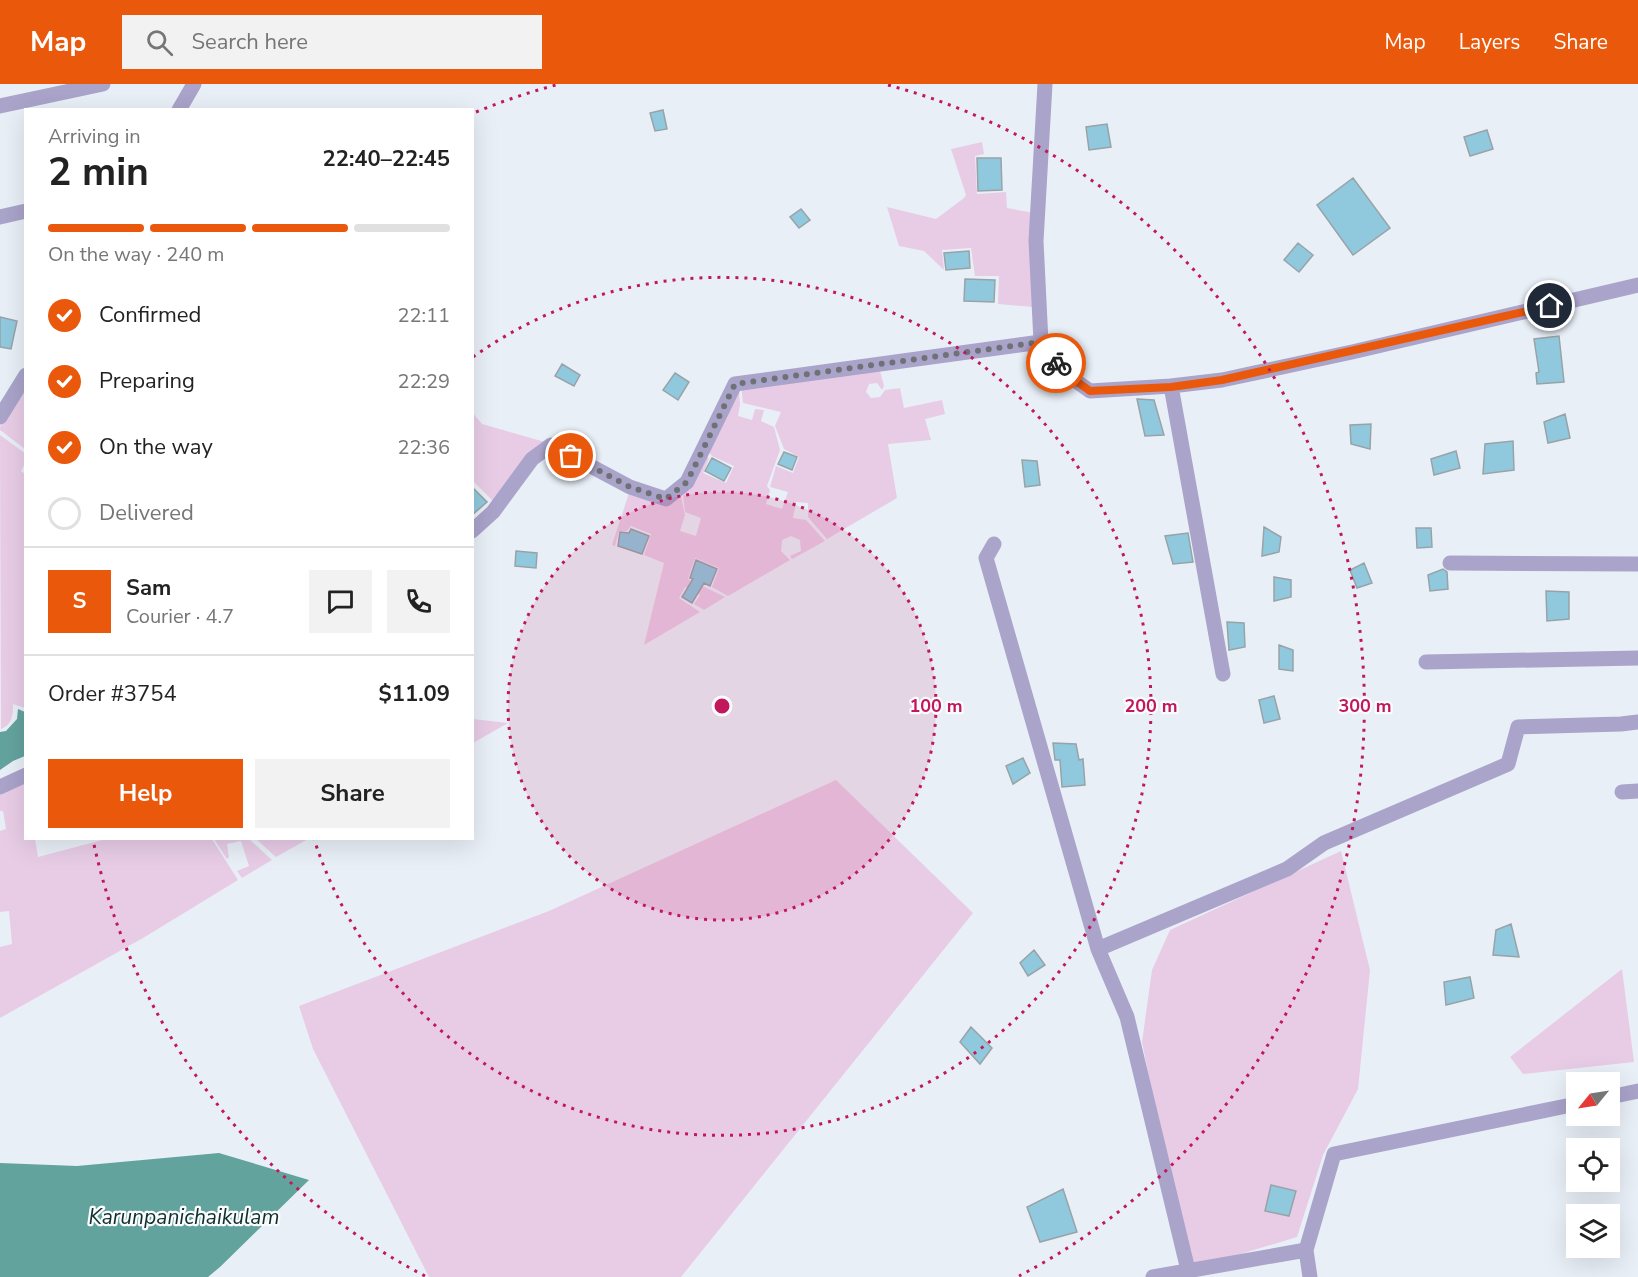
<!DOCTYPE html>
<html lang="en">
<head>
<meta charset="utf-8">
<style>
  body { margin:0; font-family:"Nunito Sans",sans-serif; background:#f2f2f2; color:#222; height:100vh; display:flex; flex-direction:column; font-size:22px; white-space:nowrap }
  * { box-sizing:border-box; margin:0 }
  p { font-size:20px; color:#767676 }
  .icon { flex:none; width:33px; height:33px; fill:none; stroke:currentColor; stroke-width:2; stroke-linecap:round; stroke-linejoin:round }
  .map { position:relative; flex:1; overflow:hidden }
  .panel { position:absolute; left:24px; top:24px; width:450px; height:732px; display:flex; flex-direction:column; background:#fff; border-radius:0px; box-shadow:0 6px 24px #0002 }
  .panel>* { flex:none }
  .needle { width:39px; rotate:240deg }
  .tools { position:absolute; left:1566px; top:988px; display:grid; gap:12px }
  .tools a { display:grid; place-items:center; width:54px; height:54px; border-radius:0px; background:#fff; box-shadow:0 6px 24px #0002; font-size:30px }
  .pin { position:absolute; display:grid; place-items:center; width:51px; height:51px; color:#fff; margin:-26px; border:3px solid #fff; border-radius:50%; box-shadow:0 2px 6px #0007 }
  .courier { position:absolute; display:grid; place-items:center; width:60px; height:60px; margin:-30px; border:4px solid #ea580c; border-radius:50%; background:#fff; color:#222; box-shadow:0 2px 8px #0007 }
  .head em { font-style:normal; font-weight:700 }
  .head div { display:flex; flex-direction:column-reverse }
  .head { display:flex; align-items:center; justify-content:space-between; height:102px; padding:0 24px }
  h1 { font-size:39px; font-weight:700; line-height:45px }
  .bar { display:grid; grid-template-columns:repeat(4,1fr); gap:9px 6px; align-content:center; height:72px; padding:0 24px }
  .bar i { height:8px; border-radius:4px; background:#e0e0e0 }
  .bar .current { background:#ea580c }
  .bar p { grid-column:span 4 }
  .line { display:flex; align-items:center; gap:15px; padding:0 24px; border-top:2px solid #e0e0e0 }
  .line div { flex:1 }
  .round { display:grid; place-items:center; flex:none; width:63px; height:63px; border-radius:0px; background:#f2f2f2 }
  ol { padding:0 24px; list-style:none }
  li { display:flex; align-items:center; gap:18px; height:66px }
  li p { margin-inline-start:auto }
  li .icon { padding:6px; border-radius:50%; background:#ea580c; color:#fff; stroke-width:4 }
  li:last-child { color:#767676 }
  li i { width:33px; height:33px; border:3px solid #e0e0e0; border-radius:50% }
  .cta { display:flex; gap:12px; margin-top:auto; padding:12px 24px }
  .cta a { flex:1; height:69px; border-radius:0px; background:#ea580c; color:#fff; font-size:24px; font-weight:700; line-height:69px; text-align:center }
  .cta a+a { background:#f2f2f2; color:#222 }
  header { display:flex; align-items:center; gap:36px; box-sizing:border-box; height:84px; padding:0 30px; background:#ea580c; color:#fff }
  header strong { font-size:28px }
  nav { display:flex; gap:33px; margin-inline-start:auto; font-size:21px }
  .search { width:420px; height:54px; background:#f2f2f2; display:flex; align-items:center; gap:15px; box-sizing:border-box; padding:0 21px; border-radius:0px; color:#767676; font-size:22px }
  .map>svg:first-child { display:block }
</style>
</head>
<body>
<header>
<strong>Map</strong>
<div class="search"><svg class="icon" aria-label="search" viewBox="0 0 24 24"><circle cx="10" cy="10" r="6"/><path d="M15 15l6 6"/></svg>Search here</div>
<nav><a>Map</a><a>Layers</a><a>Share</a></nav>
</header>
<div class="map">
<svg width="1638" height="1193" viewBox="0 0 1638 1193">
  <rect width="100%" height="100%" fill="#e9eff7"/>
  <!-- green -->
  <path fill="#e8cce6" d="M982 58 984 70 975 72 977 110 1006 108 1007 124 1034 129 1033 223 998 220 999 192H975L971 164 942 166 944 186 924 167 899 162 887 123 936 135 964 114 966 111 951 65Z
    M878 280 884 302 882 306 877 299 869 300 866 308 871 314 880 313 885 306 900 304 904 324 942 316 945 330 925 335 931 356 888 360 897 414 827 455 808 433V419L796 418 793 434 806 436 825 457 792 475 790 472 801 467 800 456 791 452 782 456 781 467 790 476 728 512 712 503 719 484 695 474 688 495 725 513 704 526 694 520 700 511 685 503 679 514 700 528 644 561 664 479 644 471 651 450 631 442 627 447H619L615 462 612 461 629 409 681 412 685 431 680 447 696 452 701 434 685 428 683 410 705 369 709 375 703 389 726 399 734 382 712 372 707 366 739 305 740 321 738 332 752 336 755 325 764 326 761 337 774 343 780 366 767 402 770 406 766 420 782 425 788 408 770 403 776 382 793 389 799 373 784 365 775 342 781 328 743 319 741 300Z
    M25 302V365L0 346V343Z
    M472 328 482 340 545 358 493 417 473 397Z
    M0 351 26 370 25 379 21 387 26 391 25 624 13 620C13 631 12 641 1 645Z
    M473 635 508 639 473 659Z
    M25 693 26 754 35 755 38 773 106 755H212L238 796 143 854 0 934V863L12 860 9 827 0 828V747L6 745 3 727H0V704Z
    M836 696 973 829 681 1193H429L313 965 299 922 549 827Z
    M214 755H249L272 776 242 794 237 787 249 782 241 757 227 760 229 773 227 775Z
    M256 755H308L276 773Z
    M1341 767 1370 886 1358 1005 1323 1071 1297 1153 1188 1186 1142 958 1152 886 1170 846Z
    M1622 885 1634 978 1523 990 1510 973Z"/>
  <!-- water -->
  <path fill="#63a39e" d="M18 625 25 628V672L13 677 0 686V648L6 647 17 635Z
    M219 1069 309 1096 220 1183 208 1193H0V1079L77 1082Z"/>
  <!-- building -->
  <path fill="#90c9de" stroke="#98a3a7" stroke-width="1.5" d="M663 26 667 45 655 47 650 29Z
    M1107 40 1111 63 1089 66 1086 43Z
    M1487 46 1493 65 1470 72 1464 53Z
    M977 74H1001L1002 106 978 107Z
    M1353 94 1390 144 1353 171 1317 121Z
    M801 125 810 136 799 144 790 133Z
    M1298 159 1313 171 1299 188 1284 176Z
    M969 167 970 184 946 186 944 169Z
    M965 195 995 196 994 218 964 217Z
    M0 233 17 237 11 265 0 263Z
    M1559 252 1564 298 1537 300 1536 289 1539 288 1534 255Z
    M562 280 580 291 574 302 555 292Z
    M675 289 689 298 678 316 663 306Z
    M1137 315 1154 316 1164 351 1145 352Z
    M1565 330 1570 354 1548 359 1544 338Z
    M1371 340 1370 365 1351 360 1350 341Z
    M1513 357 1514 386 1483 390 1485 360Z
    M1456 367 1460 384 1434 391 1431 375Z
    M784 368 797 373 792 386 778 380Z
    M712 374 731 384 724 397 705 387Z
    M1022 376 1037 377 1040 401 1025 403Z
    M472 403 487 418 472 431Z
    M1264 443 1281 453 1279 468 1262 472Z
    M1416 444H1431L1432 463 1417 464Z
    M631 445 649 452 642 470 618 462 620 448 629 449Z
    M1188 449 1193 478 1173 480 1165 452Z
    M516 467 537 469 536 484 515 482Z
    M696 476 717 485 710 502 704 499 692 519 682 513 693 495 690 494Z
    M1364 479 1372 499 1357 504 1350 486Z
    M1443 485 1447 488 1448 505 1430 507 1428 491Z
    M1274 493 1291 496V513L1274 517Z
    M1546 507 1569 508V535L1547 537Z
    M1227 538 1244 539 1245 563 1229 566Z
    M1279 561 1293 566V587L1279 585Z
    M1274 612 1280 635 1264 639 1259 616Z
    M1053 659 1076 660 1079 676 1083 675 1085 701 1062 703 1060 676H1055Z
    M1023 674 1030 689 1013 700 1006 682Z
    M1511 840 1519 873 1493 871 1496 846Z
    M1034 866 1045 881 1028 892 1020 879Z
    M1470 893 1474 914 1446 921 1444 898Z
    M971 943 992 964 980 980 960 958Z
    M1271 1101 1296 1107 1289 1132 1265 1127Z
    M1063 1105 1077 1148 1040 1158 1027 1123Z"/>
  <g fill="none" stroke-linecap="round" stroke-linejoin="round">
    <!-- minor -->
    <path stroke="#aaa3ca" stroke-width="15" d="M0 22 103 0
      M179 26 194 0
      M0 133 26 127
      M1041 258 1036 157 1045 0
      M1171 302 1223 590
      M0 333 26 291
      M472 447 493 428 532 375 551 361 630 403 666 415 687 398 735 300 1041 258 1062 287 1090 307 1171 302 1222 296 1352 268 1638 201
      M994 460 986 474 1098 865 1127 933 1188 1186
      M1450 479 1638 480
      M1426 578 1638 574
      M0 703 26 691
      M1622 708 1638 707
      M1098 865 1287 785 1324 759 1508 680 1518 643 1621 640 1638 638
      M1610 1013 1638 1007
      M1153 1193 1306 1166
      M1310 1193 1306 1166 1334 1070 1576 1020"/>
  </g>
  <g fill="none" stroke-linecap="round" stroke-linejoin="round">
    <!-- done -->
    <path stroke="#6e7277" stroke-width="6" stroke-dasharray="0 10.8" d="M571 372 630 403 666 415 687 398 735 300 1041 258 1056 279"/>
    <!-- route -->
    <path stroke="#ea580c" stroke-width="8" d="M1056 279 1062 287 1090 307 1171 303 1222 296 1550 222"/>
  </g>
  <!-- distance rings -->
  <circle cx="722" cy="622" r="214" fill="#c2185b" fill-opacity=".12"/>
  <g fill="none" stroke="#c2185b" stroke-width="3" stroke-dasharray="3 6">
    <circle cx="722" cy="622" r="214"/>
    <path d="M473 273A429 429 0 1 1 314 755"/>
    <path d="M425 1192A643 643 0 0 1 93 756M476 28A643 643 0 0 1 556 1M888 1A643 643 0 0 1 1019 1192"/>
  </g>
  <g text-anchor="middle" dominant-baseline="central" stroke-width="4.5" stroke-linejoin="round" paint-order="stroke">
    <!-- water labels -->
    <g font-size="21" font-style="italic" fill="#0e2f2d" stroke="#fbfcfd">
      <text x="184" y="1133">Karunpanichaikulam</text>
    </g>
  </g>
  <circle cx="722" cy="622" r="9" fill="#c2185b" stroke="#fbfcfd" stroke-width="3"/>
  <g font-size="18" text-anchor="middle" font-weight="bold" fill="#c2185b" stroke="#fbfcfd" stroke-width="4.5" stroke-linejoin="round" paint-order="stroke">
    <text x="936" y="628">100 m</text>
    <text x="1151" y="628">200 m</text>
    <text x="1365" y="628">300 m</text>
  </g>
</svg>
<div class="tools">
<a><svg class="needle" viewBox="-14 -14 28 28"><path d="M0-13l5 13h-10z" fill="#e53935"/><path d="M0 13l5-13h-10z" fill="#767676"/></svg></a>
<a><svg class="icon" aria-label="locate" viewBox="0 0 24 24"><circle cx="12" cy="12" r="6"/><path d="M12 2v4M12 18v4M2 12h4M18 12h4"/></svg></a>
<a><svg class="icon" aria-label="layers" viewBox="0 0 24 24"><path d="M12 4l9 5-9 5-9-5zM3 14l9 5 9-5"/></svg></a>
</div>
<div class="pin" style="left:571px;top:372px;background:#ea580c"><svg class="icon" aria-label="bag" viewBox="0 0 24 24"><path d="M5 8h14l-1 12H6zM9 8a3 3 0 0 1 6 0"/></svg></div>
<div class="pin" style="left:1550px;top:222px;background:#1f2937"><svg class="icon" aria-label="home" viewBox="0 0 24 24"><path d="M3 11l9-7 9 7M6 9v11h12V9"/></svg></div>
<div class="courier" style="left:1056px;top:279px"><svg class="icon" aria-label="bike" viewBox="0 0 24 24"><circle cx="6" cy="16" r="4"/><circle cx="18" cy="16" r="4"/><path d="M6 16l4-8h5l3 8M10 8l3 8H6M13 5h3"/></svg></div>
<section class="panel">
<div class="head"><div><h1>2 min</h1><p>Arriving in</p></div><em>22:40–22:45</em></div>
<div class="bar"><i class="current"></i><i class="current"></i><i class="current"></i><i></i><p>On the way · 240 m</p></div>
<ol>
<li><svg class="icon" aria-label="check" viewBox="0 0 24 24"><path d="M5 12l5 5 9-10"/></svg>Confirmed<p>22:11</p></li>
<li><svg class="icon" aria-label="check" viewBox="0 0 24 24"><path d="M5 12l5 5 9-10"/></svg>Preparing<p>22:29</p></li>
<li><svg class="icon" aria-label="check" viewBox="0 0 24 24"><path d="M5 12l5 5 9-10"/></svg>On the way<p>22:36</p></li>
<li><i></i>Delivered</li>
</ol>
<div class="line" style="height:108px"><b class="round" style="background:#ea580c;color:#fff">S</b><div><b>Sam</b><p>Courier · 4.7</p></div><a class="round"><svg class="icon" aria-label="chat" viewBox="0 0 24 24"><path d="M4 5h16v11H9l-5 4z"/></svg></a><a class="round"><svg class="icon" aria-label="phone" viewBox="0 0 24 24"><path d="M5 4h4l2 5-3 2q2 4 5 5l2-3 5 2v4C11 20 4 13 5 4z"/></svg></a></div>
<div class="line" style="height:78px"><div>Order #3754</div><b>$11.09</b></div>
<div class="cta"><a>Help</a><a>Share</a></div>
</section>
</div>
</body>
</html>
